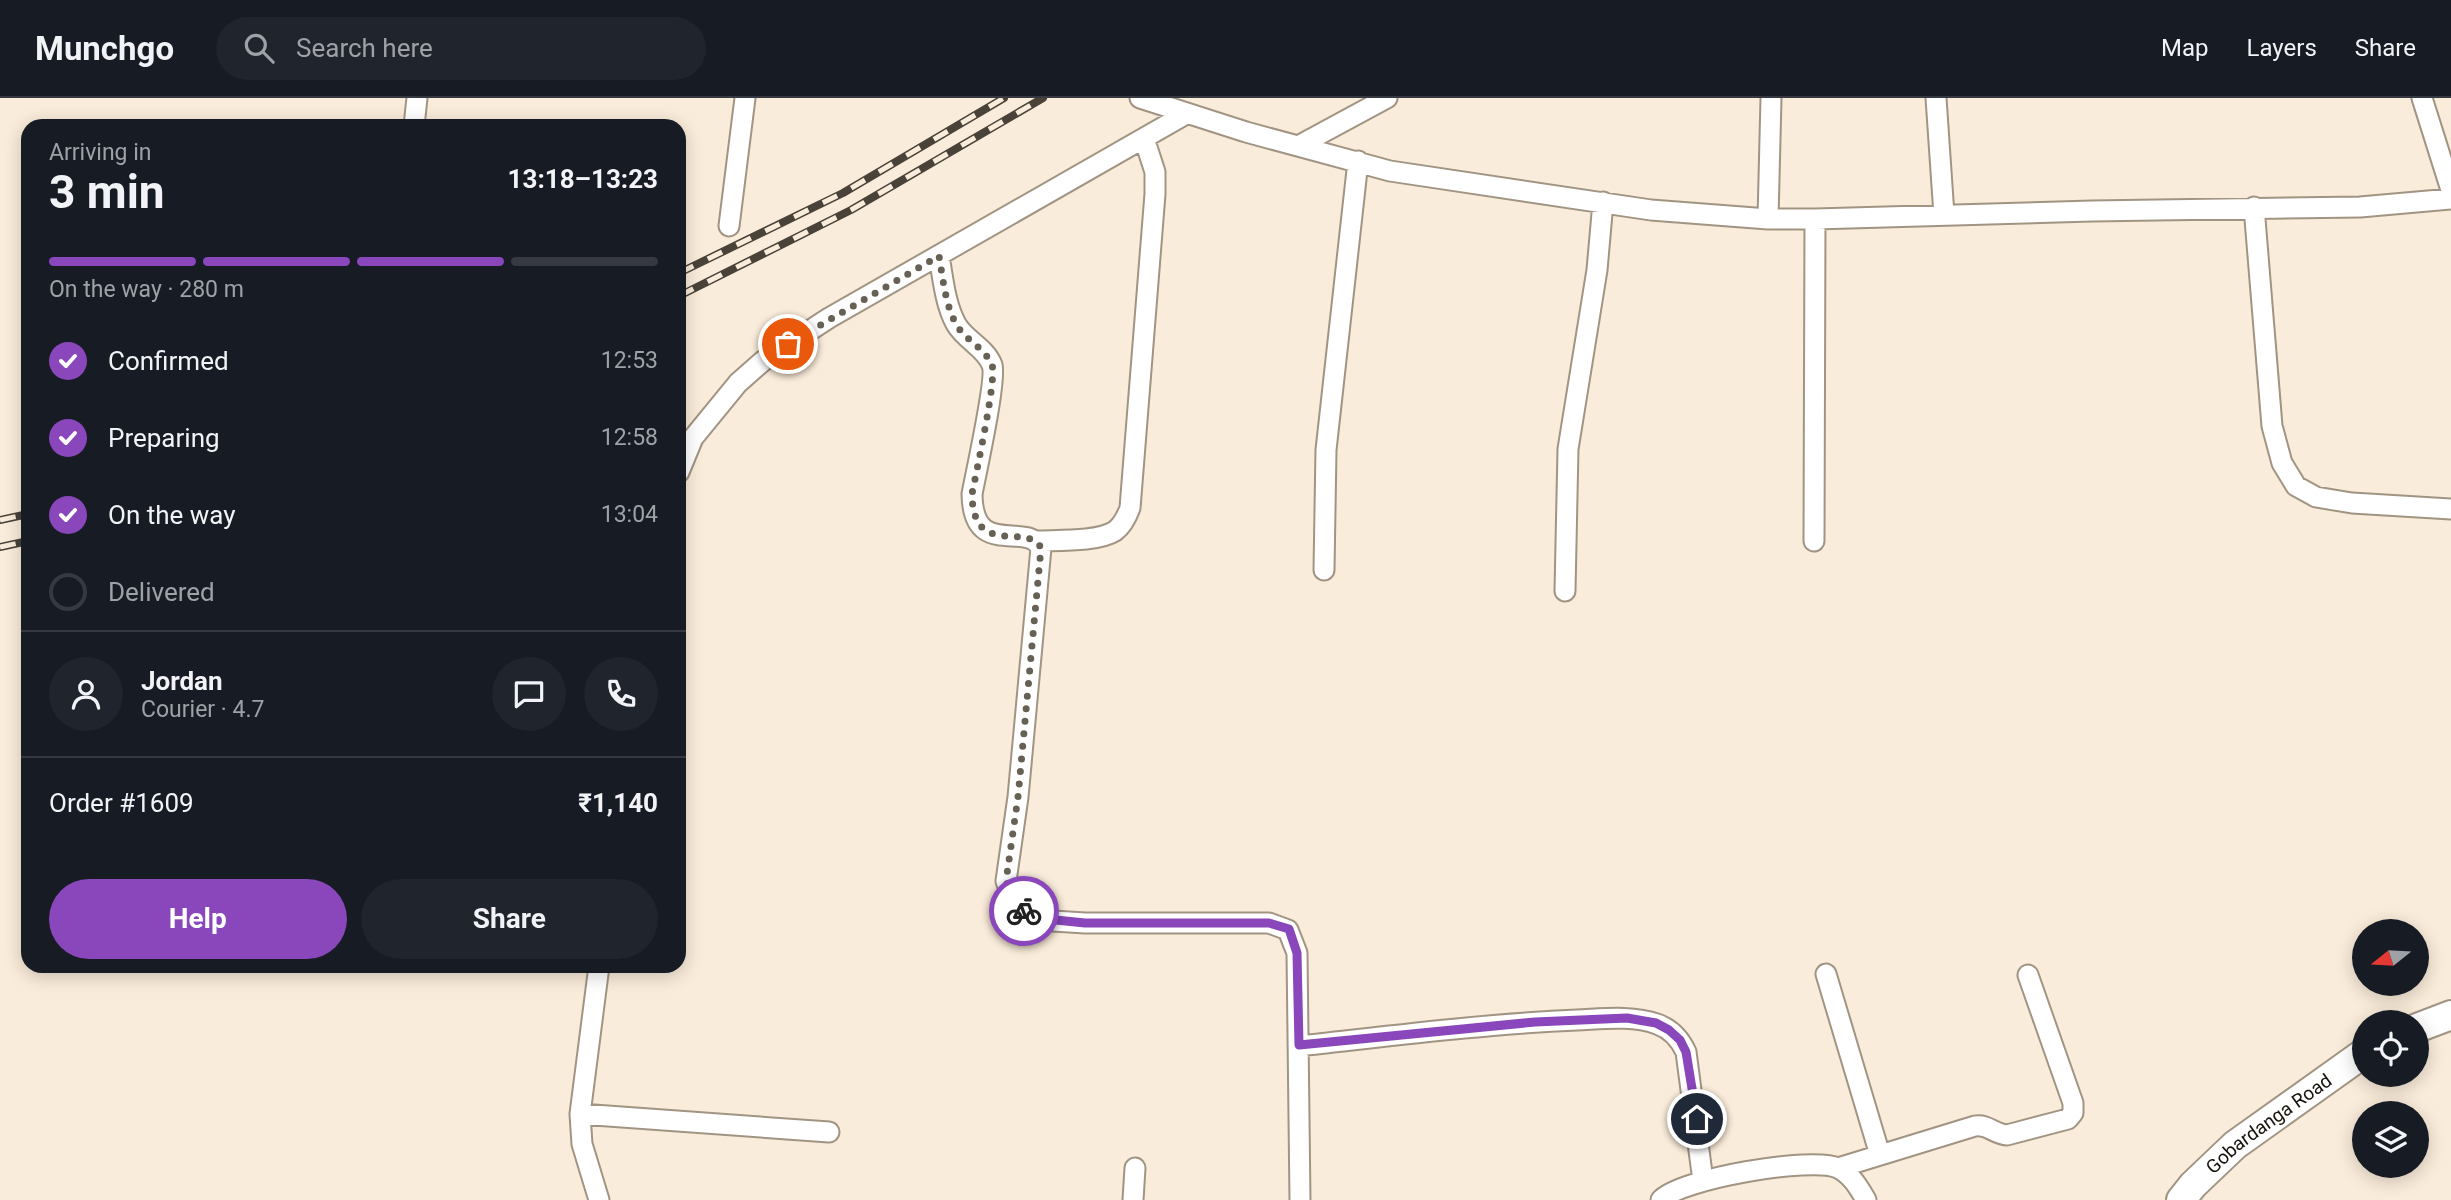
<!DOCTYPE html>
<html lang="en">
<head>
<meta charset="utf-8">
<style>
  body { margin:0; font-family:Roboto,sans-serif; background:#20242c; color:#f1f3f6; height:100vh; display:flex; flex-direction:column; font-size:26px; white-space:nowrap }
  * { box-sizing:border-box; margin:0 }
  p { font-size:23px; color:#9ea1a6 }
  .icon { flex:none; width:38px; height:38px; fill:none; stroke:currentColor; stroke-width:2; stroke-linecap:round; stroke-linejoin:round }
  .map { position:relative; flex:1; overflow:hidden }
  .details { position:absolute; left:21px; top:21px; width:665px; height:854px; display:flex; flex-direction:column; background:#171b24; border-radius:21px; box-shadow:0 4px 18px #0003 }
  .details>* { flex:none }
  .needle { width:46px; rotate:252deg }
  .fabs { position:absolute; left:2352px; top:821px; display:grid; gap:14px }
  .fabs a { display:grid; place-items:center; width:77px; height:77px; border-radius:50%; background:#171b24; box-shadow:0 4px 18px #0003; font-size:35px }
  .pin { position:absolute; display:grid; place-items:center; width:60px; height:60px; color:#fff; margin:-30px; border:4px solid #fff; border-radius:50%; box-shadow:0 2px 7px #0007 }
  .courier { position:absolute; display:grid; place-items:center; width:70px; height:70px; margin:-35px; border:5px solid #8947bb; border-radius:50%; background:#fff; color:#222; box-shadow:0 2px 9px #0007 }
  .head em { font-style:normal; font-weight:700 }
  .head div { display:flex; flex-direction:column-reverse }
  .head { display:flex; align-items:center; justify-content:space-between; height:119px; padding:0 28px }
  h1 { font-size:46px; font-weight:700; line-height:52px }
  .bar { display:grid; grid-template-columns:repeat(4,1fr); gap:10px 7px; align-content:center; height:84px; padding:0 28px }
  .bar i { height:9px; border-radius:5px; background:#363941 }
  .bar .current { background:#8947bb }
  .bar p { grid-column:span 4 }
  .line { display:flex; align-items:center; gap:18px; padding:0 28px; border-top:2px solid #363941 }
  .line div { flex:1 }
  .round { display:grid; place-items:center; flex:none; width:74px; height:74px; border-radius:37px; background:#20242c }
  ol { padding:0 28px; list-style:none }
  li { display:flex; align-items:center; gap:21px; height:77px }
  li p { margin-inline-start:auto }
  li .icon { padding:7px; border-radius:50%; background:#8947bb; color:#fff; stroke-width:4 }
  li:last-child { color:#9ea1a6 }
  li i { width:38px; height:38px; border:4px solid #363941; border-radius:50% }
  .button { display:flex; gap:14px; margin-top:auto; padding:14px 28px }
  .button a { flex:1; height:80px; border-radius:42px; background:#8947bb; color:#fff; font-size:28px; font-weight:700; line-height:80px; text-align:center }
  .button a+a { background:#20242c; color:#f1f3f6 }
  header { display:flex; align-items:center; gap:42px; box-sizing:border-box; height:98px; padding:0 35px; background:#171b24; border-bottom:2px solid #363941 }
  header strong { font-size:33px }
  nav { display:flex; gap:38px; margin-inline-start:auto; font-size:24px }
  .search { width:490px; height:63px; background:#20242c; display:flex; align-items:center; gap:18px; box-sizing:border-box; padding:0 24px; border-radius:38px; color:#9ea1a6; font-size:26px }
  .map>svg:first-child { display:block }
</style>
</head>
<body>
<header>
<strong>Munchgo</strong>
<div class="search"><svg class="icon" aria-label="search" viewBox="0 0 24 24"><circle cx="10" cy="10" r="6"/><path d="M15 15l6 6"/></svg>Search here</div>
<nav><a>Map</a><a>Layers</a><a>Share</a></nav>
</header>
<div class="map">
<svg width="2451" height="1102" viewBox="0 0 2451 1102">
  <rect width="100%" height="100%" fill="#faecda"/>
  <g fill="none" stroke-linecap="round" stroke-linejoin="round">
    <!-- street casing -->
    <g stroke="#a19483" stroke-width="23">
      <path id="street" d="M1140 0 1246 34 1390 73 1651 112 1768 121H1815L2092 113 2360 109 2451 101
        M1936 0 1944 117
        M2422 0 2451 92
        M414 28 417 0
        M1298 48 1387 0
        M2254 109 2272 328 2282 365 2296 388 2316 399 2352 405 2451 411
        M1768 121 1771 0
        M729 128 745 0
        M939 158C943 180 945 206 956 226 965 242 986 250 992 267 997 280 976 375 972 396 973 462 1027 422 1041 450L1018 699 1006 783 1011 797 1024 813 1036 820 1053 823 1085 825H1269L1288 832 1297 855 1300 1102
        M679 374 693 340 738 285 763 263 829 220 1186 16
        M1037 443C1058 442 1098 444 1115 433 1123 427 1127 418 1130 410L1155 96V74L1144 40
        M1814 443 1815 121
        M1324 472 1326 352 1358 63
        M1565 493 1568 351 1597 172 1603 104
        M599 868 580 1016 582 1046 599 1102
        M1826 876 1880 1057
        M1299 948C1391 938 1484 926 1577 922 1602 921 1632 917 1657 926 1671 931 1680 941 1686 954L1703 1083
        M580 1016 829 1034
        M1838 1070 1975 1028C1988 1026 1994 1036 2007 1037L2068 1021 2073 1015V1005L2028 877
        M1133 1102 1135 1070
        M1661 1102C1679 1081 1812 1058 1838 1070 1851 1076 1859 1090 1866 1102"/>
    </g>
    <!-- secondary casing -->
    <g stroke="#a19483" stroke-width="32">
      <g id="secondary">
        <path d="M2417 930 2451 917"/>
        <path id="s1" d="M2181 1102 2193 1087 2235 1047 2364 955"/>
      </g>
    </g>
    <!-- street -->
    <use href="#street" stroke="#fff" stroke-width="19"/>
    <!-- secondary -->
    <use href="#secondary" stroke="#fff" stroke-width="28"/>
    <!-- rail casing -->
    <g stroke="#484239" stroke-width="8">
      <path id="rail" d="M679 175 843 95 1004 0
        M679 198 851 112 1043 0
        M0 422 28 416
        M0 449 28 443"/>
    </g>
    <!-- rail -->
    <use href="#rail" stroke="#faecda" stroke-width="5" stroke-dasharray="16" stroke-linecap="butt"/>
  </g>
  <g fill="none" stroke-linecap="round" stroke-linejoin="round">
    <!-- done -->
    <path stroke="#676055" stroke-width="7" stroke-dasharray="0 12.6" d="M788 246 939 158C943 180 945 206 956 226 965 242 985 250 992 267 997 280 976 375 972 396 973 462 1027 423 1041 450L1018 699 1006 783 1011 797 1024 813"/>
    <!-- route -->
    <path stroke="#8947bb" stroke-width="9" d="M1024 813 1036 820 1085 825H1269L1289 831 1297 855 1299 947 1535 924 1627 920 1656 925 1669 932 1680 942 1686 954 1697 1021"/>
  </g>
  <g text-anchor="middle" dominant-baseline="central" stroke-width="7" stroke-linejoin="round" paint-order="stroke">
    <!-- street labels -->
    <g font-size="19" fill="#18140d" stroke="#faecda">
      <text stroke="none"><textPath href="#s1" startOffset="117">Gobardanga Road</textPath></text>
    </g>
  </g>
</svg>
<div class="fabs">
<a><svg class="needle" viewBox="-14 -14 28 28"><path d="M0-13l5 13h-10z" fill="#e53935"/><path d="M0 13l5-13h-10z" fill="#9ea1a6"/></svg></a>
<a><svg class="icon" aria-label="locate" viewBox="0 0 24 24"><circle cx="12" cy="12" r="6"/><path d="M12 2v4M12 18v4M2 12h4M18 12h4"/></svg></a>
<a><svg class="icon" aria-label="layers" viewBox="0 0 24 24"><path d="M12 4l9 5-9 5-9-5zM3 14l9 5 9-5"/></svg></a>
</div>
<div class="pin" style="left:788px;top:246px;background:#ea580c"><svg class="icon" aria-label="bag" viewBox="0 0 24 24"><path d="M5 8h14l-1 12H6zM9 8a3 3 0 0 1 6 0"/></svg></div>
<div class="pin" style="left:1697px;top:1021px;background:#1f2937"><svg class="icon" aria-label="home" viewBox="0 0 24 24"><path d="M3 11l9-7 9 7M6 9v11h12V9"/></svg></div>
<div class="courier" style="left:1024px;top:813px"><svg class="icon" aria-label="bike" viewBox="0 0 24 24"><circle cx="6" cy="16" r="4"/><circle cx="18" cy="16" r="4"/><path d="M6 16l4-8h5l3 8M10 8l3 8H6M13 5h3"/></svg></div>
<section class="details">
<div class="head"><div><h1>3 min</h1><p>Arriving in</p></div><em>13:18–13:23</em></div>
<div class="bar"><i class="current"></i><i class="current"></i><i class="current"></i><i></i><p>On the way · 280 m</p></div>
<ol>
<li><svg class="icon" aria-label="check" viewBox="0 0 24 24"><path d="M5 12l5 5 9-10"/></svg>Confirmed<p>12:53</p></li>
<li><svg class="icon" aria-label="check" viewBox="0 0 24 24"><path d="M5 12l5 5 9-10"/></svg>Preparing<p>12:58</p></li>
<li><svg class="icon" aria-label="check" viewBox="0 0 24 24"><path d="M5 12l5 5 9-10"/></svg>On the way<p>13:04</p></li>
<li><i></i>Delivered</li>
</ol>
<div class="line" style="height:126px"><a class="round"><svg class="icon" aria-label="person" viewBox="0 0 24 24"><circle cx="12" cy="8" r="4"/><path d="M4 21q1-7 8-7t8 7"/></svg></a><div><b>Jordan</b><p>Courier · 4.7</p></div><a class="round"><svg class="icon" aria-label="chat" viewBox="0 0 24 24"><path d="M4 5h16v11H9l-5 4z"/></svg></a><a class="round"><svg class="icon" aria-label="phone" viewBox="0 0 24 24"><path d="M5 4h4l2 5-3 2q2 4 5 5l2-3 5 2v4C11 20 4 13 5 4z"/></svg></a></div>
<div class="line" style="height:91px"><div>Order #1609</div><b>₹1,140</b></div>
<div class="button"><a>Help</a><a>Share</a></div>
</section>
</div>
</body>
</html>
